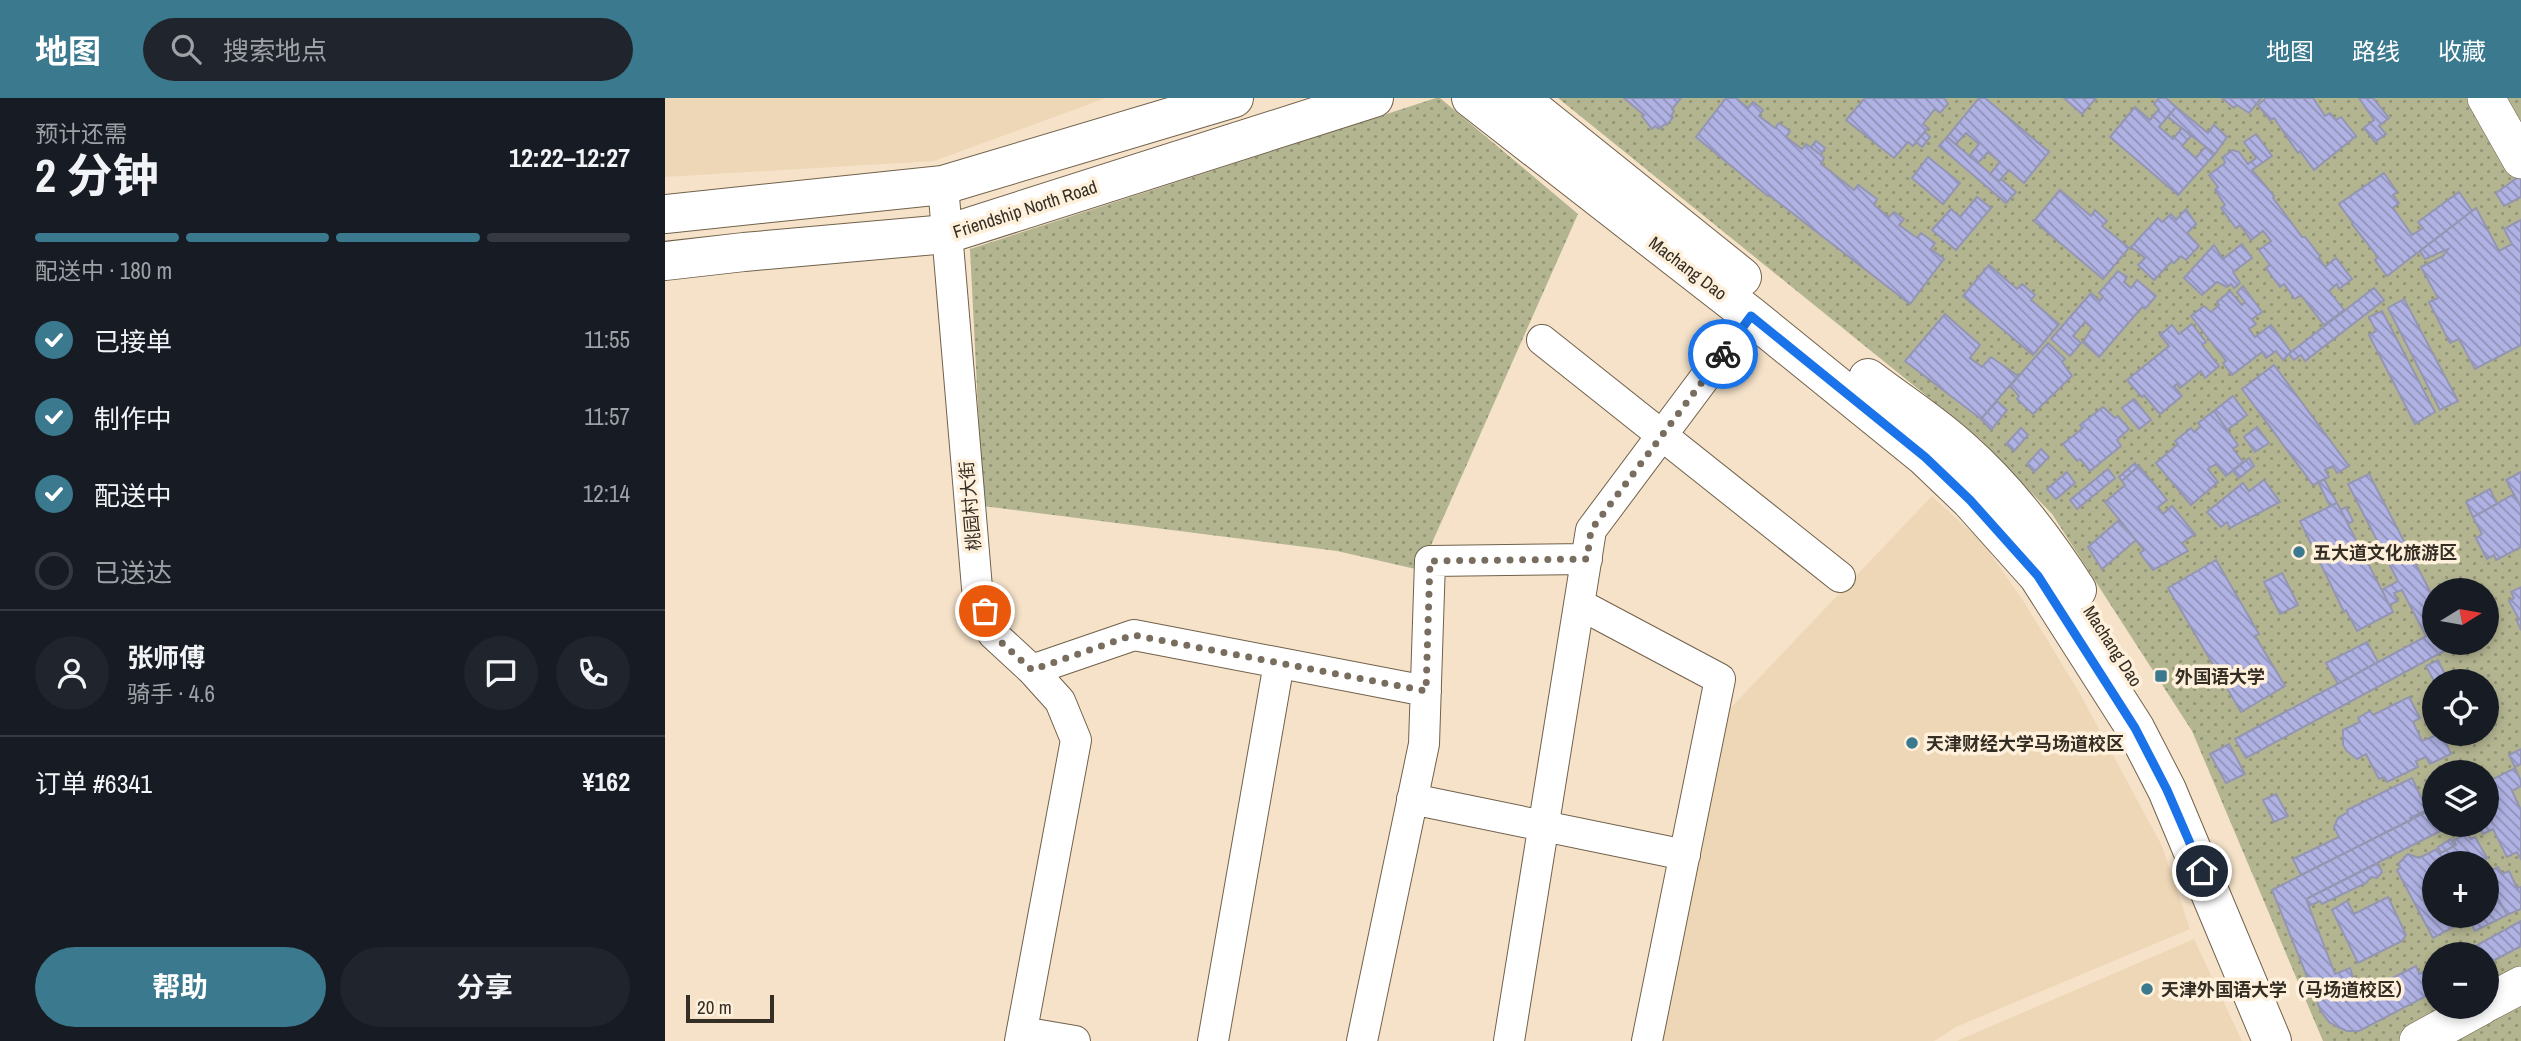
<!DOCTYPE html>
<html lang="zh">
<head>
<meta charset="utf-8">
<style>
  body { margin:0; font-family:"Archivo Narrow","Noto Sans SC",sans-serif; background:#20242c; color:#f1f3f6; height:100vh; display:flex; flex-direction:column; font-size:26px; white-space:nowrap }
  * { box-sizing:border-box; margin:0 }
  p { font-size:23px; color:#9ea1a6 }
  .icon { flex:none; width:38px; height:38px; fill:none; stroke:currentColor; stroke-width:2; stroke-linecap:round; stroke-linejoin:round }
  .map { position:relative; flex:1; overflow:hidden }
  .details { display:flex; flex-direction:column; background:#171b24; width:665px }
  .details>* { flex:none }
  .needle { width:46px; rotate:79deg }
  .controls { position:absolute; left:1757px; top:480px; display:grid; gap:14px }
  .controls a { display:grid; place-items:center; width:77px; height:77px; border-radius:50%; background:#171b24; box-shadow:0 4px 10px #0003; font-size:35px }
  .scale { position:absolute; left:21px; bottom:18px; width:88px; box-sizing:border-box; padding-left:7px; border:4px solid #342e24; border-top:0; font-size:19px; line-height:24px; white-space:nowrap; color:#342e24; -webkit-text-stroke:5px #fff0dc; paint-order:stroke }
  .pin { position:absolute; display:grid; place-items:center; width:60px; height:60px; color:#fff; margin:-30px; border:4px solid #fff; border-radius:50%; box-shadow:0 2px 7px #0007 }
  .courier { position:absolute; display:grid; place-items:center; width:70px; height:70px; margin:-35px; border:5px solid #1a73e8; border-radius:50%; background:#fff; color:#222; box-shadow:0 2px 9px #0007 }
  .overview em { font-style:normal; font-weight:700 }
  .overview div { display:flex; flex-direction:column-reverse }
  .overview { display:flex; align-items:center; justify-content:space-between; height:119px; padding:0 35px }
  h1 { font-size:46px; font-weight:700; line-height:52px }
  .bar { display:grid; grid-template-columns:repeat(4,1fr); gap:10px 7px; align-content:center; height:84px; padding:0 35px }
  .bar i { height:9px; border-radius:5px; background:#363941 }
  .bar .on { background:#3a798e }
  .bar p { grid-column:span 4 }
  .line { display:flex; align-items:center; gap:18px; padding:0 35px; border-top:2px solid #363941 }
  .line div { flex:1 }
  .round { display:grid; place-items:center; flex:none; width:74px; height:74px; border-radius:37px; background:#20242c }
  ol { padding:0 35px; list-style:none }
  li { display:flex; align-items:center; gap:21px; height:77px }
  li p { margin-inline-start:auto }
  li .icon { padding:7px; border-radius:50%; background:#3a798e; color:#fff; stroke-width:4 }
  li:last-child { color:#9ea1a6 }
  li i { width:38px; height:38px; border:4px solid #363941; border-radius:50% }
  .primary-button { display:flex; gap:14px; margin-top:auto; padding:14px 35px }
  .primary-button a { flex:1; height:80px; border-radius:42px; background:#3a798e; color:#fff; font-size:28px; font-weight:700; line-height:80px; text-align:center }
  .primary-button a+a { background:#20242c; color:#f1f3f6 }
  header { display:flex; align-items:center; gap:42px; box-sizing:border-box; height:98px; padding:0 35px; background:#3a798e; color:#fff }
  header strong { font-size:33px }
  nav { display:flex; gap:38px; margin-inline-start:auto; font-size:24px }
  .search { width:490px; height:63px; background:#20242c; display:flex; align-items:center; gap:18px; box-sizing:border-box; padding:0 24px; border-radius:38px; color:#9ea1a6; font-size:26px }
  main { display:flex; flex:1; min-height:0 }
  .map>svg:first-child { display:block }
</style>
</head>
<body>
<header>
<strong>地图</strong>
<div class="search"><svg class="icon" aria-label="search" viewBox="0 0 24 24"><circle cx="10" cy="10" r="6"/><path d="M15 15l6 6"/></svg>搜索地点</div>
<nav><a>地图</a><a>路线</a><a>收藏</a></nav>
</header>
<main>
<section class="details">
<div class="overview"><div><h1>2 分钟</h1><p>预计还需</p></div><em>12:22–12:27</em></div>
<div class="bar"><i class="on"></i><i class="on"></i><i class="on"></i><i></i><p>配送中 · 180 m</p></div>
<ol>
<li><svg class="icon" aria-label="check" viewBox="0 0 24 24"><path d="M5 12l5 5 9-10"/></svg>已接单<p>11:55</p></li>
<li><svg class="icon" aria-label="check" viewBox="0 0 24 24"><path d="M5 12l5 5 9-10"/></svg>制作中<p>11:57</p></li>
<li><svg class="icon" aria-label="check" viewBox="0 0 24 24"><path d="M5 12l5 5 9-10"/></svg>配送中<p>12:14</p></li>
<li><i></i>已送达</li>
</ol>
<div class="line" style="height:126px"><a class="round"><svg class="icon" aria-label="person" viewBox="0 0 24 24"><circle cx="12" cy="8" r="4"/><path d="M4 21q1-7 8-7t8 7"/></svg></a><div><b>张师傅</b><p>骑手 · 4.6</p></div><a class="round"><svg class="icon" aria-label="chat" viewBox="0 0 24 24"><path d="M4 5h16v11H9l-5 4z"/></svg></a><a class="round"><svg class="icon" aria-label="phone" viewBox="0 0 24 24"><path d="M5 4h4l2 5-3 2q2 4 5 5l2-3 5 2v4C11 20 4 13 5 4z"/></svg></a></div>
<div class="line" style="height:91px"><div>订单 #6341</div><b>¥162</b></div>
<div class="primary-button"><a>帮助</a><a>分享</a></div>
</section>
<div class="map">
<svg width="1856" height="943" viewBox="0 0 1856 943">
  <defs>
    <pattern id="park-dots" width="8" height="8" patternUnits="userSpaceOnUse" patternTransform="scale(1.75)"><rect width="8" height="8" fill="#b3b591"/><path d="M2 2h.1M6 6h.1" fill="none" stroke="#929476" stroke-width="1.8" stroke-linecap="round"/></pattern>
    <pattern id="building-back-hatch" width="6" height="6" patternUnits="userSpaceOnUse" patternTransform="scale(1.75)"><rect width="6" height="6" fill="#afb2e3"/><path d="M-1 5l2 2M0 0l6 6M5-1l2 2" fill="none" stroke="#8f91b8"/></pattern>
  </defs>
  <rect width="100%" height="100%" fill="#f5e2c9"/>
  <!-- built -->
  <path fill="#eed7b7" d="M0 0H441L269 63 0 79Z
    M1267 398 1318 445 1359 504 1414 594 1497 748 1525 831 1291 929 1269 943H991L1058 618Z
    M1529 841 1577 943H1292L1294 942Z"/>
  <!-- park -->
  <path fill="url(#park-dots)" fill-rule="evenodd" d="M771 0H775L913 116 755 472 672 453 318 408 305 151Z
    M893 0H1856V943H1658L1527 633 1387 416 1315 341ZM1769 492H1822V544H1769ZM1769 583H1822V635H1769ZM1769 674H1822V726H1769ZM1769 765H1822V817H1769ZM1769 856H1822V908H1769Z"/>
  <!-- building -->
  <path fill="url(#building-back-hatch)" stroke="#9496b1" stroke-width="2" d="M959 0H1016L1007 11 1009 13 1006 18 1008 19 1002 27 1000 26 994 31 990 28 987 31 977 18 979 17Z
    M1061 0H1071L1083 10 1088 4 1098 12 1094 18 1110 30 1114 25 1125 33 1121 39 1137 51 1141 46 1156 57 1159 60 1156 66 1189 92 1193 87 1212 101 1209 107 1224 119 1229 114 1239 121 1234 127 1252 140 1256 135 1270 145 1266 151 1279 161 1245 206 1104 97 1103 98 1031 39Z
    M1200 0H1279L1283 6 1275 15 1270 11 1258 26 1263 30 1251 44 1248 48 1243 44 1229 60 1181 22Z
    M1314 0H1320L1384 54 1359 85 1344 72 1334 83 1325 76 1335 64 1323 54 1313 65 1304 58 1314 46 1301 35 1291 46 1282 39Z
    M1399 0H1431L1417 16Z
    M1494 0H1501L1511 9 1494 29 1508 41 1517 30 1526 38 1517 48 1531 60 1540 49 1550 56 1513 97 1445 39 1470 9 1485 22 1494 11 1489 6Z
    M1557 0H1596L1584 15 1572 7 1569 10Z
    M1601 0H1648L1660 18 1665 15 1671 22 1676 19 1691 38 1649 72 1635 53 1633 55 1609 20 1605 22 1593 7Z
    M1694 0H1708L1724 20 1714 28 1721 36 1710 44 1699 30 1709 22Z
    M1511 9 1543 35 1549 27 1562 39 1550 56 1503 19Z
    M1260 34 1265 39 1257 49 1251 44Z
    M1591 36 1607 58 1587 72 1609 98 1608 100 1637 139H1640L1655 158 1654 160 1660 169 1671 160 1687 181 1674 191 1672 186 1664 193 1679 212 1659 227 1636 197 1630 201 1619 186 1615 189 1601 170 1605 167 1594 152 1606 143 1598 133 1586 142 1575 127 1571 130 1556 110 1560 107 1550 92 1553 89 1544 77 1560 65 1558 59 1568 52 1574 54 1583 66 1591 60 1579 44Z
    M1282 39 1334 83 1336 81 1351 94 1341 105 1274 48Z
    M1151 43 1160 50 1156 57 1146 49Z
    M1263 59 1295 85 1278 106 1247 80Z
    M1719 75 1732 94 1728 97 1734 105 1728 110 1747 137 1758 130 1753 124 1794 94 1807 113 1722 178 1710 162 1713 159 1687 126 1688 125 1674 106Z
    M1856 77V99L1839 108 1831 95Z
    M1395 92 1426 118 1430 112 1442 123 1437 128 1464 150 1438 181 1369 123Z
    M1312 99 1326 110 1291 152 1267 132 1286 111 1295 119Z
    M1811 110 1834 153 1847 146 1839 131 1856 122V247L1810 271 1794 241 1785 245 1764 204 1773 200 1756 169 1778 158 1783 151 1760 161 1755 153Z
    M1521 111 1531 126 1522 135 1534 148 1521 162 1516 158 1509 165 1507 163 1489 182 1473 167 1480 160 1466 149 1493 120 1497 124 1506 116 1511 122Z
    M1577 146 1587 160 1568 174 1575 185 1569 190 1566 186 1562 189 1552 184 1537 197 1519 180 1549 147 1558 161Z
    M1324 167 1352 191 1357 186 1370 197 1366 202 1394 226 1368 257 1298 198Z
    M1453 173 1462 179 1459 184 1466 190 1472 182 1491 198 1480 211 1477 209 1434 259 1418 244 1427 230 1420 224 1408 238 1416 245 1405 258 1386 241 1426 195 1435 203 1438 198 1434 195Z
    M1578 188 1597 214 1587 221 1591 226 1584 231 1590 239 1606 227 1626 254 1618 262 1611 253 1601 260 1597 254 1567 277 1558 265 1561 263 1526 218 1539 208 1546 214 1554 207 1552 204 1565 193 1577 207 1580 204 1572 194Z
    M1709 190 1719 202 1640 263 1636 257 1629 262 1624 256 1626 254Z
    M1739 201 1793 303 1775 312 1723 210Z
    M1717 213 1770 314 1750 326 1704 237 1711 233 1704 219Z
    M1280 216 1315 247 1305 260 1317 269 1326 259 1353 278 1316 321 1240 263Z
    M1527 226 1541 244 1537 247 1554 268 1540 280 1536 273 1515 290 1512 286 1509 288 1517 298 1495 316 1479 297 1477 299 1462 282 1504 248 1495 237 1507 227 1514 236Z
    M1383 245 1400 261 1397 264 1407 278 1368 316 1352 301 1354 298 1345 288Z
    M1609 267 1684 368 1672 375 1668 368 1660 372 1664 379 1648 387 1577 291Z
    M1568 298 1582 317 1562 332 1549 313Z
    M1469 301 1486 322 1474 331 1457 310Z
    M1332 303 1342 312 1326 332 1316 321Z
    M1438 309 1450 320 1453 318 1464 331 1452 342 1456 348 1425 373 1415 361 1412 363 1398 346 1418 330 1415 327Z
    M1549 313 1573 347 1568 351 1578 364 1561 378 1551 366 1543 371 1553 384 1526 407 1491 365 1513 346 1510 343 1526 330 1529 334 1536 328 1533 325Z
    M1592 329 1604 345 1590 354 1579 339Z
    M1356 330 1363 337 1349 353 1341 346Z
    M1376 351 1384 359 1369 374 1362 366Z
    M1584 360 1589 368 1574 380 1568 373Z
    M1470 365 1473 369 1457 383 1454 379Z
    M1474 368 1502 402 1493 409 1498 416 1507 408 1530 436 1517 445 1523 453 1488 472 1475 455 1479 452 1440 404 1460 387 1457 383Z
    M1443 371 1450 380 1412 411 1405 402Z
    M1402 374 1410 385 1391 401 1382 391Z
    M1856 374V409L1841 382Z
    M1704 376 1769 501V534L1761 538 1737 492 1729 495 1733 503 1724 507 1717 492 1733 483 1683 386Z
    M1659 381 1672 405 1665 408 1653 384Z
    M1599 382 1615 404 1565 430 1562 424 1556 429 1542 414 1578 385 1584 393Z
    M1825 391 1832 406 1808 419 1801 404Z
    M1849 396 1856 409V449L1831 462 1829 457 1822 461 1811 440 1817 436 1808 419Z
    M1672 405 1728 514 1692 533 1681 512 1679 514 1635 423Z
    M1681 409 1688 423 1683 426 1676 412Z
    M1454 422 1471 442 1437 471 1423 449Z
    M1551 462 1594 536 1590 538 1620 588 1576 614 1503 490Z
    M1617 475 1633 507 1615 516 1599 484Z
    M1856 489V532L1852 523 1854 521 1844 503 1849 500 1846 494Z
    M1769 534V544H1778L1781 552 1581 660 1570 641Z
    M1702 544 1713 564 1673 586 1661 565Z
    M1773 562 1782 581 1769 583 1761 568Z
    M1744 599 1755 620 1748 624 1757 643 1777 635 1786 656 1765 666 1761 659 1751 663 1753 669 1722 684 1719 679 1714 681 1701 656 1692 661 1682 653 1678 647V632L1695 624 1693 620 1705 613 1708 617Z
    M1786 635H1809L1790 644Z
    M1564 646 1580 676 1561 685 1545 656Z
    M1856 651V666L1850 669 1844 657Z
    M1850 670 1856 683V688L1847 693 1856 712V761L1852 754 1842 759 1828 731 1818 736 1813 726H1822V684Z
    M1747 680 1762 712 1745 720 1746 722 1636 777 1628 761 1674 739 1669 729 1673 720 1683 714 1682 712Z
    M1611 696 1623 718 1609 724 1598 702Z
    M1769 710V726H1789L1641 801 1670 876 1685 870 1694 897 1751 868 1754 876 1769 867V894L1694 933H1682L1673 929 1664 924 1656 913 1607 792Z
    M1802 736 1806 741 1810 739 1822 760 1818 765H1769V817H1796L1798 824 1768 840 1732 772 1735 770 1734 765 1743 756 1754 760 1772 751 1776 755 1791 747 1789 742Z
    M1786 741 1789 748 1776 755 1773 749Z
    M1713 765 1717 774 1712 780 1706 779 1701 785 1657 806 1655 803 1644 808 1641 801Z
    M1833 769 1837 776 1844 773 1852 790 1856 789V811L1842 817 1830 795 1822 799V771L1823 774Z
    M1830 795 1842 817 1810 833 1802 817H1822V799Z
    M1723 799 1741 837 1737 843 1693 865 1667 812 1682 803 1689 816Z
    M1856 823V848L1822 866V856H1796Z"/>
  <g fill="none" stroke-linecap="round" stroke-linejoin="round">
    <!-- minor casing -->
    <g stroke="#71614b" stroke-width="32">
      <path id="minor" d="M278 87 312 490 328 536 367 572 395 603 411 642 355 943
        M877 242 1175 479
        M914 506 1055 581 982 943
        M367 572 469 537 761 593
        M747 701 1020 757
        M357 934 410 943
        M548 943 614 565
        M697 943 759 646 765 463 922 461
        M844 943 926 432 1086 218"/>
    </g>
    <!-- tertiary casing -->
    <g stroke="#71614b" stroke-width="38">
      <path id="tertiary" d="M1821 0 1856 62
        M1822 905 1856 887
        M1753 943 1817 908"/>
    </g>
    <!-- secondary casing -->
    <g stroke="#71614b" stroke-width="40">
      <path id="secondary" d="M806 0 1086 218 1260 359 1305 402 1373 478 1470 630 1502 692 1607 943
        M854 0 1077 179
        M0 116 278 87 569 0
        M0 163 79 154 282 136 709 0
        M1203 280C1234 304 1268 325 1297 352 1343 393 1379 440 1412 492"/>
    </g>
    <!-- minor -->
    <use href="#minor" stroke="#fff" stroke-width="30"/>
    <!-- tertiary -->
    <use href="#tertiary" stroke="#fff" stroke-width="37"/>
    <!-- secondary -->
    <use href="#secondary" stroke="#fff" stroke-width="38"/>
  </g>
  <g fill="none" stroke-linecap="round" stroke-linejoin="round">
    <!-- done -->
    <path stroke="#786d5e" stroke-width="7" stroke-dasharray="0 12.6" d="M320 513 328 537 367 572 468 537 761 593 765 463 922 461 926 432 1058 256"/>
    <!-- route -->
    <path stroke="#1a73e8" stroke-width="9" d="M1058 256 1086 218 1260 359 1305 402 1373 478 1470 630 1502 692 1537 773"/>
  </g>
  <!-- markers -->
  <g fill="#3a798e" stroke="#fff0dc" stroke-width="2.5">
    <circle cx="1634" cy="454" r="7"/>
    <rect x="1489" y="571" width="14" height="14" rx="3.5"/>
    <circle cx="1247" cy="645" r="7"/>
    <circle cx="1482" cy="891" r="7"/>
  </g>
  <g text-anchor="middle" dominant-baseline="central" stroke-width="7" stroke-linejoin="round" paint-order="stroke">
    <!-- street labels -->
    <g font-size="18" fill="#342e24" stroke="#fff0dc">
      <text transform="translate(360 111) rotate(-18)">Friendship North Road</text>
      <text transform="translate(1023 170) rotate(37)">Machang Dao</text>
      <text transform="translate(305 408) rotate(-95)">桃园村大街</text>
      <text transform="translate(1448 548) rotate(57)">Machang Dao</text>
    </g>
    <!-- poi labels -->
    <g font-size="18" font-weight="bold" fill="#342e24" stroke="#fff0dc" text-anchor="start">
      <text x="1648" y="454">五大道文化旅游区</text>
      <text x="1510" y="578">外国语大学</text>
      <text x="1261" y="645">天津财经大学马场道校区</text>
      <text x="1496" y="891">天津外国语大学（马场道校区）</text>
    </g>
  </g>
</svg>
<div class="controls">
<a><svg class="needle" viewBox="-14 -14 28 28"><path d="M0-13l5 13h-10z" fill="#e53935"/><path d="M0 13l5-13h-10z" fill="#9ea1a6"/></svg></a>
<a><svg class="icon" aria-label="locate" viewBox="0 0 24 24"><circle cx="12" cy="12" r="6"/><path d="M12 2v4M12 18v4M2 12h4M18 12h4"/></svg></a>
<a><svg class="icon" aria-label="layers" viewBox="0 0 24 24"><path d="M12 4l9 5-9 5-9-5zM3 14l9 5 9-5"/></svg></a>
<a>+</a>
<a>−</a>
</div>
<div class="scale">20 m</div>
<div class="pin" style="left:320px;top:513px;background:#ea580c"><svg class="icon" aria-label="bag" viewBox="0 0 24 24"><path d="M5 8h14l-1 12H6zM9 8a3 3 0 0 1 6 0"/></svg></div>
<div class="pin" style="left:1537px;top:773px;background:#1f2937"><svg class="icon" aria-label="home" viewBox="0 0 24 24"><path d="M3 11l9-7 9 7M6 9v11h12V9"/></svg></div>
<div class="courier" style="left:1058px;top:256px"><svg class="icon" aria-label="bike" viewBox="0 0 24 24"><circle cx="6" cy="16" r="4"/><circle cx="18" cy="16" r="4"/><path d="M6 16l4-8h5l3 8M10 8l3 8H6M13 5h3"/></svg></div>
</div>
</main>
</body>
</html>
